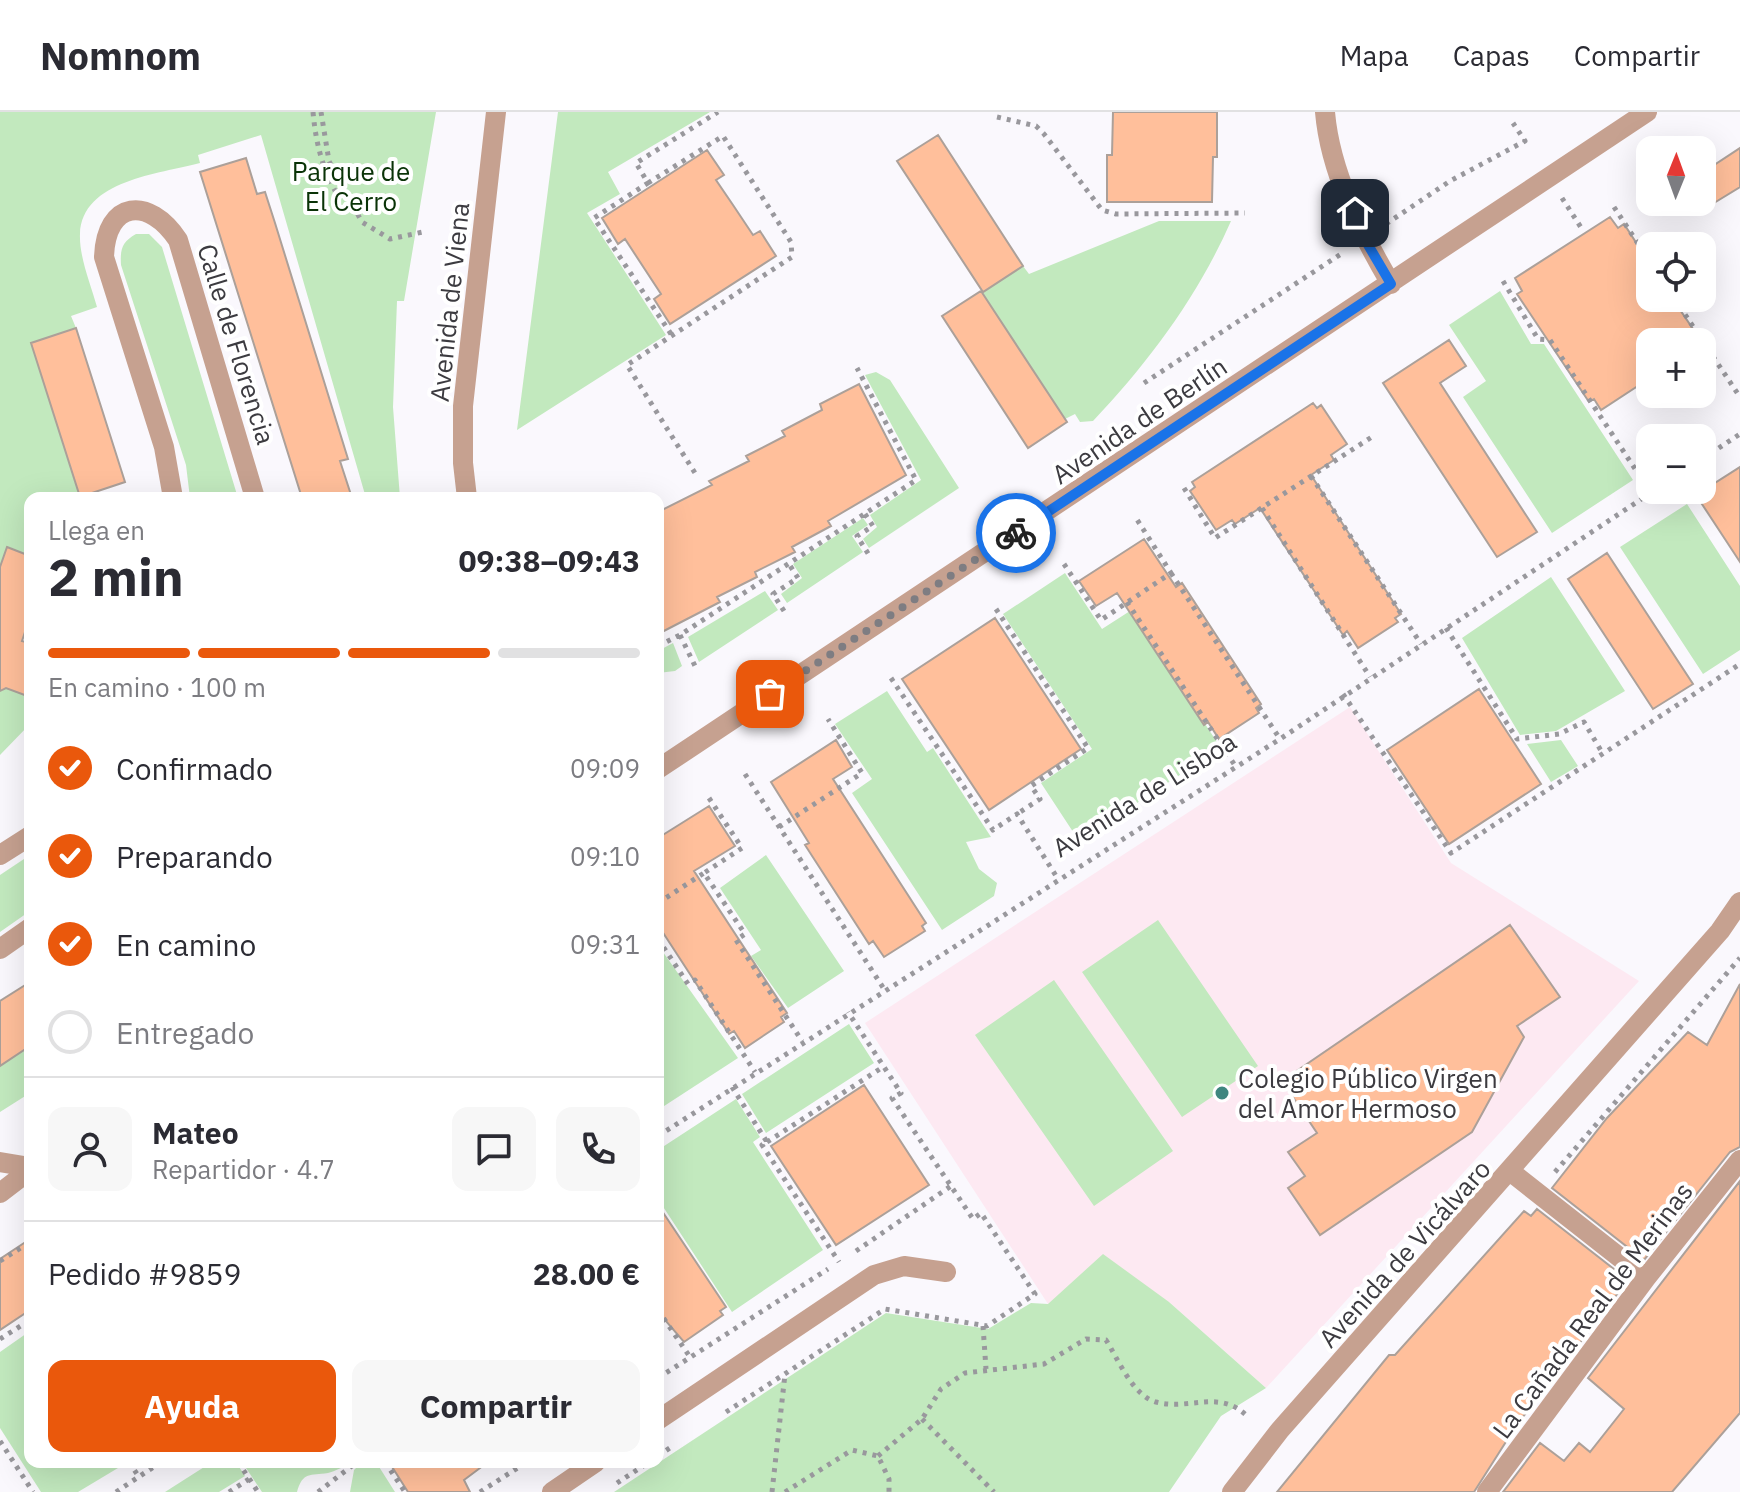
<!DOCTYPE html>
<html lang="es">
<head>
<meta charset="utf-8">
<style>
  body { margin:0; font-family:"IBM Plex Sans",sans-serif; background:#f7f7f7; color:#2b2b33; height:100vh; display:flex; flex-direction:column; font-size:30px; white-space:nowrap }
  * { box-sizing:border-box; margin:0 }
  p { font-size:26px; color:#7c7c81 }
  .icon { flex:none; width:44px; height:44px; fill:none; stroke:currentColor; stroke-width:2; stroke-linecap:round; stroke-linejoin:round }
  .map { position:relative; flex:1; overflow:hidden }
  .side { position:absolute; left:24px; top:380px; width:640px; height:976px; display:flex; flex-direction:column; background:#fff; border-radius:16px; box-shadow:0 8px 32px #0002 }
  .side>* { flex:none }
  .needle { width:52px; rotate:1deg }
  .buttons { position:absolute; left:1636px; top:24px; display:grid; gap:16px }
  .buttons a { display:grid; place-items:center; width:80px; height:80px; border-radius:16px; background:#fff; box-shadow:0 8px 32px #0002; font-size:40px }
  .pin { position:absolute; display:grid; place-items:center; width:68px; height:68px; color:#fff; margin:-34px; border-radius:16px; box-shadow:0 4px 12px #0006 }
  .courier { position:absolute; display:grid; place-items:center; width:80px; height:80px; margin:-40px; border:6px solid #1a73e8; border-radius:50%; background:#fff; color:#222; box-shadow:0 2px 10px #0007 }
  .headline em { font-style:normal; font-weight:700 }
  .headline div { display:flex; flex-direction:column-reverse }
  .headline { display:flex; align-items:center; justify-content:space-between; height:136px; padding:0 24px }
  h1 { font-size:52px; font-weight:700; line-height:60px }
  .bar { display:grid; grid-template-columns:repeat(4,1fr); gap:12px 8px; align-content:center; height:96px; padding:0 24px }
  .bar i { height:10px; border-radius:6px; background:#e1e1e2 }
  .bar .current { background:#ea580c }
  .bar p { grid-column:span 4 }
  .line { display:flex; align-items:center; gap:20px; padding:0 24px; border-top:2px solid #e1e1e2 }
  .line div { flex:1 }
  .round { display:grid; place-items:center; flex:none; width:84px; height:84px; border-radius:16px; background:#f7f7f7 }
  ol { padding:0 24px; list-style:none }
  li { display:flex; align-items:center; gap:24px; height:88px }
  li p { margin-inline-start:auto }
  li .icon { padding:8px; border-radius:50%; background:#ea580c; color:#fff; stroke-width:4 }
  li:last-child { color:#7c7c81 }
  li i { width:44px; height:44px; border:4px solid #e1e1e2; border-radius:50% }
  .cta { display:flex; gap:16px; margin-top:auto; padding:16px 24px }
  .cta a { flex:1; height:92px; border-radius:16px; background:#ea580c; color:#fff; font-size:32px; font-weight:700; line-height:92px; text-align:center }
  .cta a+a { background:#f7f7f7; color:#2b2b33 }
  header { display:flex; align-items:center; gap:48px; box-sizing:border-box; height:112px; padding:0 40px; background:#fff; border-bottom:2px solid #e1e1e2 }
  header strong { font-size:38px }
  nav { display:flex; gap:44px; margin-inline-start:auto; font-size:28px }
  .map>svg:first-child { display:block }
</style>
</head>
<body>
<header>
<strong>Nomnom</strong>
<nav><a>Mapa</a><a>Capas</a><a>Compartir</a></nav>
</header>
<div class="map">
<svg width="1740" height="1380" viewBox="0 0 1740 1380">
  <rect width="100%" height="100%" fill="#faf8fd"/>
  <!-- education -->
  <path fill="#fde9f2" d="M1350 595 1451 751 1639 869 1266 1276 1169 1190 1048 1192 865 911Z"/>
  <!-- green -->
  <path fill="#c2e9be" d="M0 0H436L404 189H397L393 295 400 386H366L261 23 198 43 200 51C159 62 82 68 80 122 79 145 91 173 97 195L71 204 76 216 31 231 80 386H30V444L7 436 0 455Z
    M558 0H710L608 60 620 82 587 101 666 223 517 318Z
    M1159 109H1231C1198 184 1149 250 1093 309L1080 310 1075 302 1065 307 982 180 1023 154 1029 162Z
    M136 122H149L162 135 238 386H190L186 353 121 153C120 137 122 130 136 122Z
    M1500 179 1531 232H1544L1633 368 1552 421 1463 285 1486 269 1449 213Z
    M876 260 890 268 959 376 869 436 863 427 877 415 870 403 921 368 865 263Z
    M1687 392 1740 474V538L1703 562 1620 435Z
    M863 406 868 413 852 424 863 440 787 491 781 482 802 466 793 452Z
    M1065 461 1102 517 1130 499 1221 636 1079 729 1041 671 1092 637 1003 502Z
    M1551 465 1625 579 1556 619 1520 623 1462 526Z
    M765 479 778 498 699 550 688 525Z
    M673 531 682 554 675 559 658 561V539Z
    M0 574 30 585V612L0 643Z
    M887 579 927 640 933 636 991 725 966 730 979 757 997 771 994 784 942 818 852 681 872 667 835 612Z
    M1561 628 1578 654 1551 670 1527 632Z
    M30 743V799L0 820V763Z
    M766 743 844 859 788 896 751 844 761 838 720 776Z
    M1158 808 1258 954 1182 1005 1082 860Z
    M658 833 738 946 658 998Z
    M1054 868 1173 1039 1094 1094 975 923Z
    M849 912 874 951 766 1021 742 982Z
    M30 926V981L0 1000V949L3 952 28 936Z
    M736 987 760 1025 753 1030 823 1138 732 1200 658 1087V1038Z
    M1103 1142 1169 1190 1266 1276 1221 1304 1169 1380H614L886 1201 988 1217 1031 1191 1048 1192Z
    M30 1219V1350H121L123 1353 78 1380H41L0 1316V1240Z
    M212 1350H236L245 1364 219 1380H165Z
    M242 1350H353C347 1353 334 1360 328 1361 310 1364 303 1359 297 1380H262Z
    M362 1350H376L395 1380H350L354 1358Z"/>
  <!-- building -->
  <path fill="#ffbf9b" stroke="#aca099" stroke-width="2" d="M1113 0H1217V45H1213L1212 90H1107V43H1112Z
    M938 23 1023 154 983 180 897 49Z
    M1740 36V75L1714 91 1702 73V61Z
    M707 38 724 63 716 68 733 93 753 123 760 119 776 144 670 212 654 187 661 182 625 127 618 132 602 106Z
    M246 46 257 82 265 80 275 111 348 347 340 349 352 386H302L200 60Z
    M1610 105 1618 116 1624 112 1650 152V186H1672L1695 220 1677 230H1650V266L1601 298 1594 287 1589 290 1517 182 1522 179 1515 166Z
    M981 179 1067 310 1028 336 942 204Z
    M76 216 125 370 80 385 31 231Z
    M1449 228 1466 254 1440 271 1537 420 1497 445 1383 271Z
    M859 272 906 363 828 409 831 414 792 435 795 440 755 460 757 465 717 485 720 490 658 522V400L712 373 709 369 749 349 746 344 785 324 782 319 822 298 820 292Z
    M1313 291 1317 296 1321 293 1347 332 1331 343 1334 348 1311 363 1401 502 1395 506 1398 510 1358 536 1347 519 1343 523 1260 396 1235 412 1232 408 1216 418 1190 379 1195 375 1192 370Z
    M1740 355V450L1696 383Z
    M1144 427 1176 475 1182 471 1261 592 1256 596 1259 601 1219 627 1208 610 1204 613 1117 481 1096 494 1079 469Z
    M7 435 30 444V505L22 529 30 531V585L6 576 0 579V455Z
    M1607 441 1693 572 1653 597 1568 467Z
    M995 506 1081 637 989 698 902 567Z
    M1479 577 1541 672 1449 732 1387 638Z
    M836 628 852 655 833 667 926 811 922 814 925 819 884 845 873 829 869 832 805 733 809 731 771 670Z
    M709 694 735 734 694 759 787 901 781 905 784 910 745 936 734 919 729 922 658 813V726Z
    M1510 813 1560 885 1517 914 1524 925 1472 1020 1320 1123 1288 1076 1305 1064 1288 1040 1317 1021 1282 969Z
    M30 870V934L0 954V889Z
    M1740 872V1035L1730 1040 1644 1148 1552 1076 1607 1006 1688 920 1707 933Z
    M864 973 929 1073 836 1133 771 1034Z
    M1740 1069V1301L1672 1380H1503L1540 1331 1564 1349 1579 1331 1590 1340 1624 1297 1588 1266Z
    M658 1093 726 1195 720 1199 723 1203 684 1230 658 1200Z
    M1537 1097 1628 1168 1516 1314 1474 1380H1277L1389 1243H1395L1524 1099 1531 1104Z
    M30 1127V1198L0 1218V1147Z
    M389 1350H488L464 1368 470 1380H408Z"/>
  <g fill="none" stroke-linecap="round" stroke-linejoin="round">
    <!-- path -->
    <path stroke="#99989d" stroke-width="5" stroke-dasharray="4 6" stroke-linecap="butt" d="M313 0C316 32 322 56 338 84
      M321 0 329 49 348 85 362 110 390 127 423 120
      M997 5 1036 14 1044 22 1102 98 1116 102 1245 101
      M648 71 723 24 791 130 792 145 627 253 695 361
      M1562 86 1582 117
      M1614 95 1650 150
      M1386 112 1450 69 1525 29 1513 11
      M1503 169 1538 227 1550 228 1651 381
      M1674 186 1740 285
      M671 222 594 106 648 71 636 51 718 0
      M1144 271 1344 140
      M1702 347 1740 322
      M1311 364 1421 532
      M1184 376 1215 426 1375 323
      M1262 396 1370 565
      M865 402 873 414 857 424 869 443
      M1064 452 1101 508 1171 461 1136 406
      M1171 461 1280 627
      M1127 490 1236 655
      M996 497 1088 636 1031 674 1040 687 1017 702
      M784 499 773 482 798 466 789 452
      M1446 516 1517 627 1559 622 1584 610 1603 642
      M680 523 696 556
      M658 534 680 523 916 368 857 256
      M891 566 993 718 1017 702 1058 767
      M1343 582 1451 741 1740 552
      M745 662 884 877
      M709 686 742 736 704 761 745 822 736 828 802 929
      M779 715 862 661 828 607
      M658 791 704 761
      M658 827 688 872 695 868 755 960
      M732 975 767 1030 762 1033 839 1150
      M28 995 30 999
      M658 1024 1280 627 1655 378
      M767 1030 883 955
      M1555 1060 1740 846
      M856 1139 951 1074
      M0 1149 30 1130
      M658 1198 690 1245
      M983 1214 986 1257
      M0 1227 30 1208
      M658 1266 828 1157
      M726 1300 885 1197 987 1214 1035 1182 981 1101 973 1107 892 986 901 981 848 900
      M922 1307 994 1380
      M0 1329 33 1380
      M658 1344 674 1333
      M878 1344 922 1307 941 1277 965 1261 1044 1252 1086 1227 1106 1228C1118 1247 1133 1284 1156 1290 1188 1299 1218 1277 1246 1303
      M129 1350 139 1365
      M238 1350 258 1380
      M385 1350 405 1380
      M617 1371 649 1350
      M116 1380 161 1350
      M229 1380 249 1367
      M318 1380 357 1350
      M480 1380 527 1350
      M772 1380 785 1262
      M785 1380 852 1338 878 1344 889 1367V1380"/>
    <!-- street -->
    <path stroke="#c6a190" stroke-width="20" d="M1325 0C1330 60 1361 121 1391 172
      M173 386 164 335 104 145C106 88 149 84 178 128L255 386
      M467 386 463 351V294L496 0
      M658 657 1647 0
      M0 743 30 724
      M0 837 30 816
      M0 1050 30 1055
      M1511 1060 1646 1166
      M0 1081 30 1058
      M658 1308 874 1163 904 1154 946 1160
      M552 1380 596 1350
      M1232 1380 1280 1318 1720 819 1740 790
      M1487 1380 1646 1166 1740 1048"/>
  </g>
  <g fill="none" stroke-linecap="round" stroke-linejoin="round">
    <!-- done -->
    <path stroke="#7e7d82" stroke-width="8" stroke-dasharray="0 14.4" d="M770 582 1016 421"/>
    <!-- route -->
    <path stroke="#1a73e8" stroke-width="10" d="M1016 421 1391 172 1364 126 1355 101"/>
  </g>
  <!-- markers -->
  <circle fill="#3f867f" stroke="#fff" stroke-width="3" cx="1222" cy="981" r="8"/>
  <g text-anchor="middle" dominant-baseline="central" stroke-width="8" stroke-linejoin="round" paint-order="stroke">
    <!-- park labels -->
    <g font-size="26" fill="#0a3307" stroke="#fff">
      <text x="351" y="59">Parque de<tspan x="351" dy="30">El Cerro</tspan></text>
    </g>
    <!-- street labels -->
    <g font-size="26" fill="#3c3b40" stroke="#fff">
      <text transform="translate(449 190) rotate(-84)">Avenida de Viena</text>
      <text transform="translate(237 232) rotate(73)">Calle de Florencia</text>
      <text transform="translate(1139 308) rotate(-34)">Avenida de Berlín</text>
      <text transform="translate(1144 682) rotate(-32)">Avenida de Lisboa</text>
      <text transform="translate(1404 1141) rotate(-48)">Avenida de Vicálvaro</text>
      <text transform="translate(1592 1198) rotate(-53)">La Cañada Real de Merinas</text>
    </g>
    <!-- poi labels -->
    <g font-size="26" fill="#3c3b40" stroke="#fff" text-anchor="start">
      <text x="1238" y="966">Colegio Público Virgen<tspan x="1238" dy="30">del Amor Hermoso</tspan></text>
    </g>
  </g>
</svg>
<div class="buttons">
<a><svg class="needle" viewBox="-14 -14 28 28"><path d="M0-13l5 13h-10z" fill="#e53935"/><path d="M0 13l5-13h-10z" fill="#7c7c81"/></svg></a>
<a><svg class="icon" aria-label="locate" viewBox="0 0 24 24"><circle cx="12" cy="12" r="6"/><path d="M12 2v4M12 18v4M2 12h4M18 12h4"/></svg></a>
<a>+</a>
<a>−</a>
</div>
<div class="pin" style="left:770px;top:582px;background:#ea580c"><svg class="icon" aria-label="bag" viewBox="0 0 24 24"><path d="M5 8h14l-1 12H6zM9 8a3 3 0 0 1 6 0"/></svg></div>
<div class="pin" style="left:1355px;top:101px;background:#1f2937"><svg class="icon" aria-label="home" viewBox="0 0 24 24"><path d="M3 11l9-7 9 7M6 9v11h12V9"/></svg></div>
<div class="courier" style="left:1016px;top:421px"><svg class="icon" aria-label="bike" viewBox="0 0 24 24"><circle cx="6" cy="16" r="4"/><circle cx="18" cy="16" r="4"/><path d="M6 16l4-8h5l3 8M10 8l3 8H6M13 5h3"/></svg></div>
<section class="side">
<div class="headline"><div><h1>2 min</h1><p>Llega en</p></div><em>09:38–09:43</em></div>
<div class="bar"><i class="current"></i><i class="current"></i><i class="current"></i><i></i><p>En camino · 100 m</p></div>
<ol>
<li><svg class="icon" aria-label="check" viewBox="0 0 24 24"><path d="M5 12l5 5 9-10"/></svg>Confirmado<p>09:09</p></li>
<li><svg class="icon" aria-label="check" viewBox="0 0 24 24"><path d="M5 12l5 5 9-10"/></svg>Preparando<p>09:10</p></li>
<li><svg class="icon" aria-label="check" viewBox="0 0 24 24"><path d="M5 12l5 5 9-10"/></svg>En camino<p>09:31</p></li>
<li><i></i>Entregado</li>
</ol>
<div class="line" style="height:144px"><a class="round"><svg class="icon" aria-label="person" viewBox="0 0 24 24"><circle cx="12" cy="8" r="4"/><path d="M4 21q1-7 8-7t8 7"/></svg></a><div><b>Mateo</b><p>Repartidor · 4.7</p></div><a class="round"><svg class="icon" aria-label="chat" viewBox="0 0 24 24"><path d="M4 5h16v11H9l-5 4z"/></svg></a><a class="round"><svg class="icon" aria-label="phone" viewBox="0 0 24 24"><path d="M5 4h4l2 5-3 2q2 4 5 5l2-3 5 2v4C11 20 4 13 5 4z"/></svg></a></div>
<div class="line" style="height:104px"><div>Pedido #9859</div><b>28.00 €</b></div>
<div class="cta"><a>Ayuda</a><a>Compartir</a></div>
</section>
</div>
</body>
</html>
